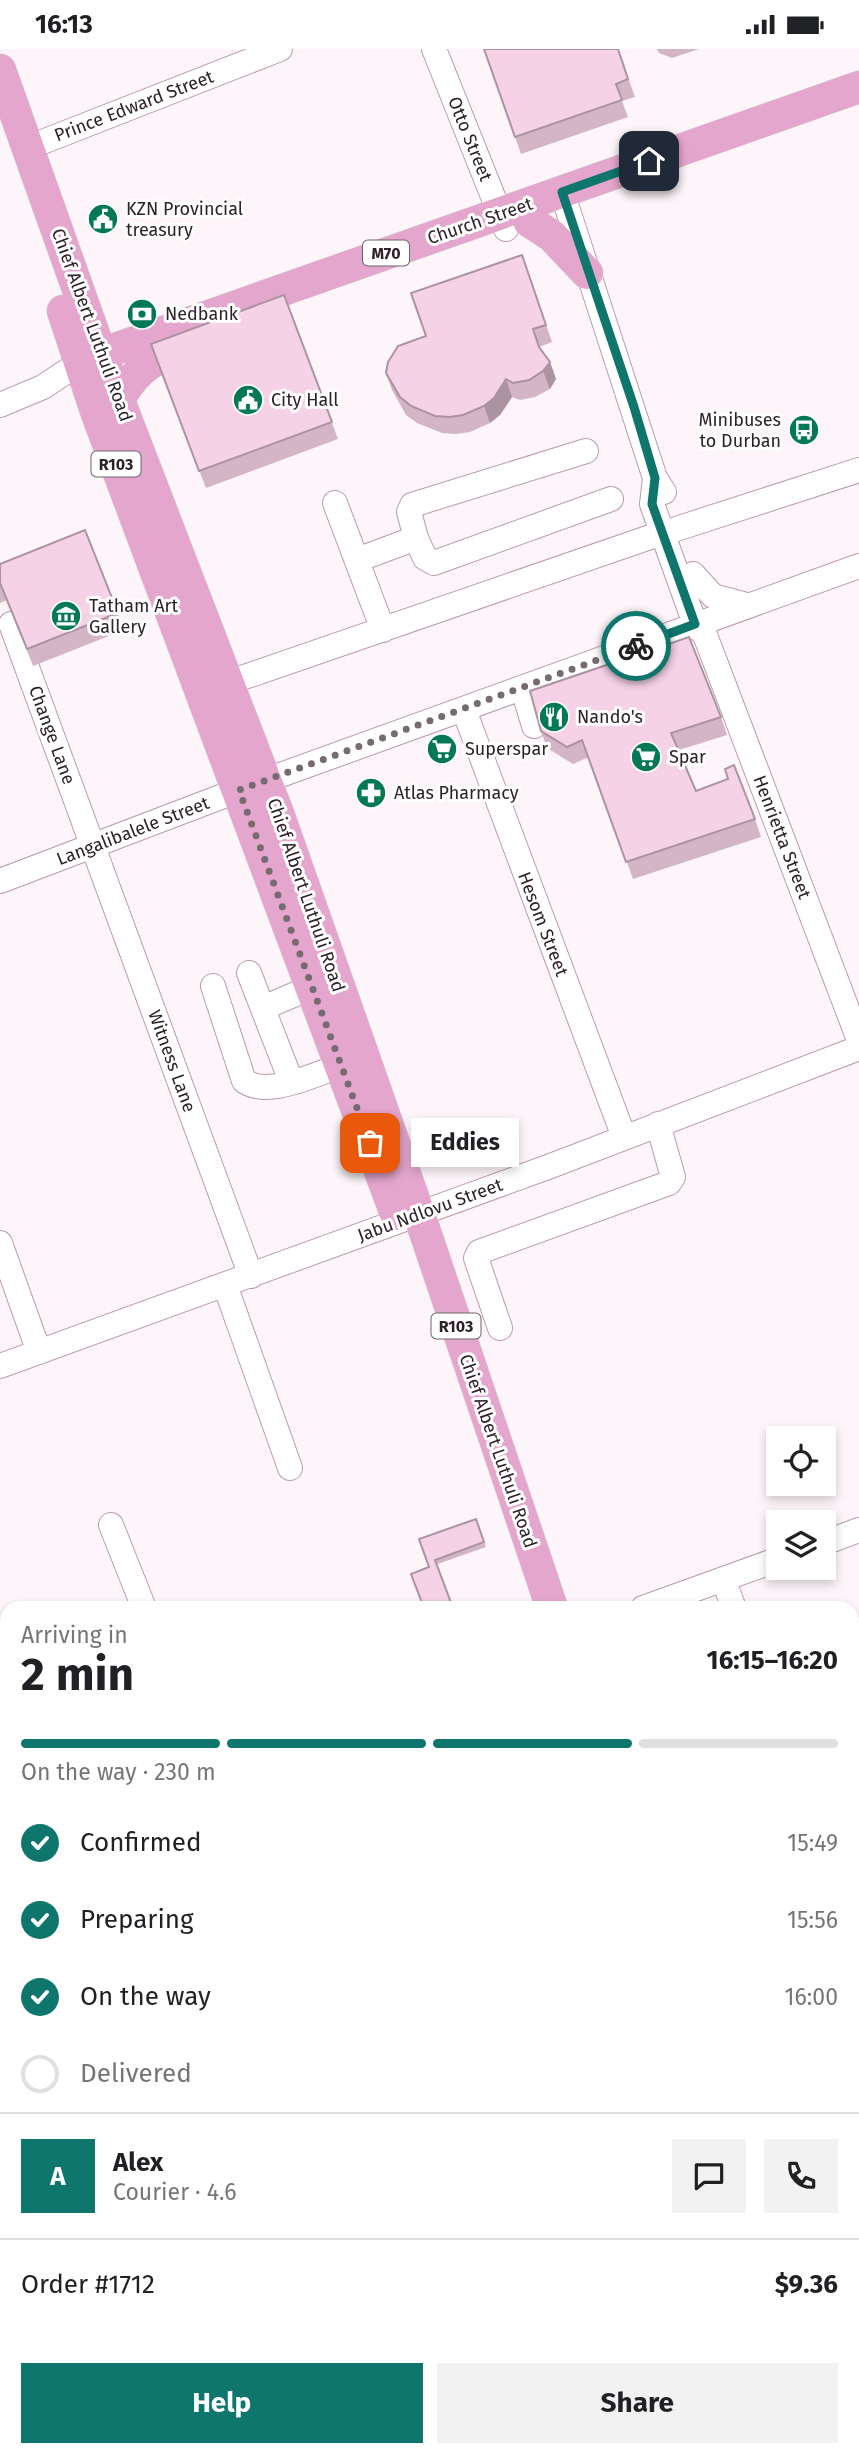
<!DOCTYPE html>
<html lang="en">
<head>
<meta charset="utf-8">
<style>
  body { margin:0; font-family:"Fira Sans",sans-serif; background:#f2f2f2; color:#202124; height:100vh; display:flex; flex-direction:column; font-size:26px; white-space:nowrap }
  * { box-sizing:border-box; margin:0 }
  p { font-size:23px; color:#757577 }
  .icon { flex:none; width:38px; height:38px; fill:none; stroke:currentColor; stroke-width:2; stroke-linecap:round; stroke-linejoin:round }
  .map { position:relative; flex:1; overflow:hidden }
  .side { position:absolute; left:0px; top:1552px; width:859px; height:856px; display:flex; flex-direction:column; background:#fff; border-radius:21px 21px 0 0; box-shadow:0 4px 10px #0003 }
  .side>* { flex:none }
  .tools { position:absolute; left:766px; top:1377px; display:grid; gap:14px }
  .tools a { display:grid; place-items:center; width:70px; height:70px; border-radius:0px; background:#fff; box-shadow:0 4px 10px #0003; font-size:35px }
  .pin { position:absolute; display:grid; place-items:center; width:60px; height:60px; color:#fff; margin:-30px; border-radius:14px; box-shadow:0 4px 10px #0006 }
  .courier { position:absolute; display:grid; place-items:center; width:70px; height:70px; margin:-35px; border:5px solid #0f766e; border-radius:50%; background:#fff; color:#222; box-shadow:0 2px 9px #0007 }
  .bubble { position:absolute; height:49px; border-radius:0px; background:#fff; box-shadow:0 4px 10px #0003; font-size:23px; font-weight:700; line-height:49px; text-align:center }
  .head em { font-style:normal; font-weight:700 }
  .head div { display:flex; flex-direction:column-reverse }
  .head { display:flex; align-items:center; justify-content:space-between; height:119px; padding:0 21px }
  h1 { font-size:46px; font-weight:700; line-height:52px }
  .bar { display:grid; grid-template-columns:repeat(4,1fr); gap:10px 7px; align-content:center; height:84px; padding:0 21px }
  .bar i { height:9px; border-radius:5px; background:#e0e0e0 }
  .bar .selected { background:#0f766e }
  .bar p { grid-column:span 4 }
  .line { display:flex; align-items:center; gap:18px; padding:0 21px; border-top:2px solid #e0e0e0 }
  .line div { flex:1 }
  .round { display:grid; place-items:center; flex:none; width:74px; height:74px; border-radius:0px; background:#f2f2f2 }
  ol { padding:0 21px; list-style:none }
  li { display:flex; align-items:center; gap:21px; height:77px }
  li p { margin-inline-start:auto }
  li .icon { padding:7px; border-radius:50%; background:#0f766e; color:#fff; stroke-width:4 }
  li:last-child { color:#757577 }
  li i { width:38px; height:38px; border:4px solid #e0e0e0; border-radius:50% }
  .action { display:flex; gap:14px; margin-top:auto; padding:14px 21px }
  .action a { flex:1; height:80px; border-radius:0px; background:#0f766e; color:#fff; font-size:28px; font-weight:700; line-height:80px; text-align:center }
  .action a+a { background:#f2f2f2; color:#202124 }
  .status { display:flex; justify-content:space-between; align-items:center; height:49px; padding:0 35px; background:#fff; direction:ltr }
  .status svg { height:19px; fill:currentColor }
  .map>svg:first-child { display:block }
</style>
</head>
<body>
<div class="status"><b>16:13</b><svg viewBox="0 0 49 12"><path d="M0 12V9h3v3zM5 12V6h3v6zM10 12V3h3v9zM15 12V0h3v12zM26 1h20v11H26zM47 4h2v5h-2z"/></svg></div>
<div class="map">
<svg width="859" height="2407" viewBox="0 0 859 2407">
  <rect width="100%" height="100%" fill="#fdf5f9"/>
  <!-- green -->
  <path fill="#f4badb" d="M859 2130V2407H787L786 2401H852V2132Z
    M488 2401H708L709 2407H490Z"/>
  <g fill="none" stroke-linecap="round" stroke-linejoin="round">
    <!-- minor casing -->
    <g stroke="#bc9aad" stroke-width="26">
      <path id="minor" d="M434 0 506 180
        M27 99 280 0
        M562 143 655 429 664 443
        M0 356 43 338 79 314
        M655 429 652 455 695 575 705 586 859 991
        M335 454 383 581
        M676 480 859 421
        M416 489 425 509 434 514 611 450
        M357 511 416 489 409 463 412 456 586 402
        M693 525 713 547 747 556
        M11 575 251 1227
        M227 634 662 484
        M523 640 534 677
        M464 661 624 1088
        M0 832 239 741 859 517
        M249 924 291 1032
        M213 937 244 1032C270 1049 313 1025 341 1017
        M263 959 312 938
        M0 1194 39 1303
        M225 1236 290 1419
        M500 1279 476 1209 479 1203 669 1134 673 1128 658 1075
        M0 1317 548 1118 859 999
        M111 1476 144 1559
        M824 1494 859 1481
        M723 1530 734 1559
        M643 1559 779 1510
        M0 1774 7 1771
        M0 1797 7 1795
        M852 1953 859 1951
        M0 1962 7 1981
        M0 2264 7 2261
        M0 2377 7 2375
        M69 2401 74 2407
        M446 2401 448 2407
        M126 2407 147 2401"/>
    </g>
    <!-- major casing -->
    <g stroke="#d5d3d4" stroke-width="33">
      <path id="major" d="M0 21 101 305 279 767 419 1165 552 1559
        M529 172 552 187 587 224
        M63 262 97 365 396 1165
        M101 305 859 38
        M119 350C140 313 159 308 197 294
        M759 2401 760 2407"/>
    </g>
    <!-- minor -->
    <use href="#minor" stroke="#fff" stroke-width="24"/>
    <!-- major -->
    <use href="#major" stroke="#e5a6cd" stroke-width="32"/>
  </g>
  <!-- wall -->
  <path fill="#d3b5c6" d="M484 0H618L635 48 622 52 628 68 521 105Z
    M657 0H699L672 9 659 4Z
    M522 206 552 293 539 298 550 313 556 330 550 340 535 348 520 351 512 348 500 366 490 374 470 383 456 385 442 384 417 374 406 366 392 341 386 324 426 287Z
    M284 246 338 390 206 439 151 295Z
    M0 515 118 564 124 581 33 617 7 551 0 554Z
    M721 668 727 686 679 701 696 742 755 770 761 788 633 830 589 708 573 715 547 699 541 682Z
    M476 1470 486 1498 429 1518Z"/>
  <!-- shaded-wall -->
  <path fill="#ac93a1" d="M550 313 556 330 550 340 543 322Z
    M506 330 512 348 500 366 490 374 484 357Z"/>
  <!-- building -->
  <path fill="#f5d2e6" stroke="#ac93a1" stroke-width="2" d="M484 0H618L628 30 616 35 622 51 515 88Z
    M522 206 546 276 533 280 539 298 550 313 543 322 529 331 513 334 506 330 494 349 484 357 463 366 450 368 435 367 411 357 400 348 386 324 388 313 398 297 426 287 411 244Z
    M284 246 332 373 199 422 151 295Z
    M85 481 118 564 27 600 0 534V515Z
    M689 588 721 668 671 684 696 742 728 730 725 720 734 716 755 770 626 813 582 691 567 698 541 682 530 642Z
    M476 1470 484 1493 435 1511 453 1559H424L411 1525 429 1518 419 1490Z"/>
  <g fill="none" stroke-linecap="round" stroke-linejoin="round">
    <!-- done -->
    <path stroke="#776b72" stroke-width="7" stroke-dasharray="0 12.6" d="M370 1094 239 741 636 597"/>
    <!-- route -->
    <path stroke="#0f766e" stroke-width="9" d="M636 597 695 575 652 455 655 429 634 358 562 143 649 112"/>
  </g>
  <!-- icons -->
  <defs>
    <g id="civic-disc" transform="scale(1.575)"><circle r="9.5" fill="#027854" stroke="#fff"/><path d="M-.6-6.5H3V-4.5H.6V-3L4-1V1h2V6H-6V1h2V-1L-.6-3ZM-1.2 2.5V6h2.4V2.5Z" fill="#fff"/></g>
    <g id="bank-disc" transform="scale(1.575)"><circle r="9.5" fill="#027854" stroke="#fff"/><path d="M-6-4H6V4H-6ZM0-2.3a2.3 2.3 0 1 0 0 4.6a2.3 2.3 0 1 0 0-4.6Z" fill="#fff"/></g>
    <g id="bus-disc" transform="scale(1.575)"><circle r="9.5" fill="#027854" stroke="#fff"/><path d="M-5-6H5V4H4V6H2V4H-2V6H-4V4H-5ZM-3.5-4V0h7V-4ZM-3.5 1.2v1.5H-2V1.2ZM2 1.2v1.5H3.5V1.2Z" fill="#fff"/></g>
    <g id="museum-disc" transform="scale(1.575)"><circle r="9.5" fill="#027854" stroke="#fff"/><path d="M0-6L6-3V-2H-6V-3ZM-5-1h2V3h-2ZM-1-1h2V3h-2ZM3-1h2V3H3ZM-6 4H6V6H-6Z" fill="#fff"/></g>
    <g id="restaurant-disc" transform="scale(1.575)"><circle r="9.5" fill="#027854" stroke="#fff"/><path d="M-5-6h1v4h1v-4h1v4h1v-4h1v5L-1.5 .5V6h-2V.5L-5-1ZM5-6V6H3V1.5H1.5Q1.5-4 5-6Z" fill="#fff"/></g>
    <g id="supermarket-disc" transform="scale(1.575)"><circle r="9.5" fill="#027854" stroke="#fff"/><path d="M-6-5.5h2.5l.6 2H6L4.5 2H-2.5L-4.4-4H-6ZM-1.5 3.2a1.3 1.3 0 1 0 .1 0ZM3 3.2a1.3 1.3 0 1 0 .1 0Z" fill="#fff"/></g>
    <g id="pharmacy-disc" transform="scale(1.575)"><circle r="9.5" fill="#027854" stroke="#fff"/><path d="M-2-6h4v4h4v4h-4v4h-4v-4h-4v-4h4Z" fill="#fff"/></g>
  </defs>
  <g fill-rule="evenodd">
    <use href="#civic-disc" x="103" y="170"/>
    <use href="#bank-disc" x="142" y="265"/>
    <use href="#civic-disc" x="248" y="351"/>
    <use href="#bus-disc" x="804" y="381"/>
    <use href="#museum-disc" x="66" y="567"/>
    <use href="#restaurant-disc" x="554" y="668"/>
    <use href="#supermarket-disc" x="442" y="700"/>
    <use href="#supermarket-disc" x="646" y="708"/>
    <use href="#pharmacy-disc" x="371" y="744"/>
  </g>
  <g text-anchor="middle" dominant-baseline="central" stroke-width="6" stroke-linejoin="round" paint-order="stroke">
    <!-- shield labels -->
    <g fill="#fff" stroke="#6d6469" stroke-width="2">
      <rect x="363" y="191.5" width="46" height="25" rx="5"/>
      <rect x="91.5" y="402.5" width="49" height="25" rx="5"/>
      <rect x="431.5" y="1264.5" width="49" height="25" rx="5"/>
    </g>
    <g font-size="16" font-weight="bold" fill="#2f2129">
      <text x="386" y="204">M70</text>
      <text x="116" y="415">R103</text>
      <text x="456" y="1277">R103</text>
    </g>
    <!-- street labels -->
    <g font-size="18" fill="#2f2129" stroke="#fff">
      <text transform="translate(134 57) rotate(-21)">Prince Edward Street</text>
      <text transform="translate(470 90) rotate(68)">Otto Street</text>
      <text transform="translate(480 172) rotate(-19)">Church Street</text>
      <text transform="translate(92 276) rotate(70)">Chief Albert Luthuli Road</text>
      <text transform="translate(52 686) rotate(70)">Change Lane</text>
      <text transform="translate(133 782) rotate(-21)">Langalibalele Street</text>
      <text transform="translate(782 788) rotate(69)">Henrietta Street</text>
      <text transform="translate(306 846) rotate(71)">Chief Albert Luthuli Road</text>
      <text transform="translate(543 875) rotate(69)">Hesom Street</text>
      <text transform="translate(172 1012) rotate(70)">Witness Lane</text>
      <text transform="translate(430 1161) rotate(-20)">Jabu Ndlovu Street</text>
      <text transform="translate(498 1402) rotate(71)">Chief Albert Luthuli Road</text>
    </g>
    <!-- poi labels -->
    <g font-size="18" fill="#2f2129" stroke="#fff" text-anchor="start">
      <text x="126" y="160">KZN Provincial<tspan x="126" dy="21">treasury</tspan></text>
      <text x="165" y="265">Nedbank</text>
      <text x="271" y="351">City Hall</text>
      <text x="781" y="371" text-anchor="end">Minibuses<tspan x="781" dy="21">to Durban</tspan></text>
      <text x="89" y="557">Tatham Art<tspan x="89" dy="21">Gallery</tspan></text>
      <text x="577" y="668">Nando's</text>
      <text x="465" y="700">Superspar</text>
      <text x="669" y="708">Spar</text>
      <text x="394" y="744">Atlas Pharmacy</text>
    </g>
  </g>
</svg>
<div class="tools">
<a><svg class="icon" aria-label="locate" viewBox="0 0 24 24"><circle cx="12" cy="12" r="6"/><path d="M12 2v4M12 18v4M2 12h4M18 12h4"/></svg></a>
<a><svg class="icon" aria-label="layers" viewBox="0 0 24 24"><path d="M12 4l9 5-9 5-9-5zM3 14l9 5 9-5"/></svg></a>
</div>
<div class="pin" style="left:370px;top:1094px;background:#ea580c"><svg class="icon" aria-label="bag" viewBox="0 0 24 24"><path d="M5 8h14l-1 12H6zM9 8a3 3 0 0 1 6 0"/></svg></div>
<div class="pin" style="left:649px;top:112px;background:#1f2937"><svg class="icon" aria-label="home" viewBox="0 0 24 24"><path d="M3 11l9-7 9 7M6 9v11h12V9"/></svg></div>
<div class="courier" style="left:636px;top:597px"><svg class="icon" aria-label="bike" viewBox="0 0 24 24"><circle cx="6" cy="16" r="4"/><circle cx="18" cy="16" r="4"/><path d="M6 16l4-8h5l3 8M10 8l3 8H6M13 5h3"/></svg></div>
<div class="bubble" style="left:411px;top:1069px;width:108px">Eddies</div>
<section class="side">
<div class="head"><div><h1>2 min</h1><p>Arriving in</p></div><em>16:15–16:20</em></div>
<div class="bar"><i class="selected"></i><i class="selected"></i><i class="selected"></i><i></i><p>On the way · 230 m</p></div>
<ol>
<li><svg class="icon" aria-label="check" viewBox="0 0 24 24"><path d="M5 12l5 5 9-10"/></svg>Confirmed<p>15:49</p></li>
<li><svg class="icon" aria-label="check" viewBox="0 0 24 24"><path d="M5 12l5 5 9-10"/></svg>Preparing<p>15:56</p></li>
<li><svg class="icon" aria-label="check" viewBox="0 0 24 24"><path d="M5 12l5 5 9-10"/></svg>On the way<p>16:00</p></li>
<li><i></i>Delivered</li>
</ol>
<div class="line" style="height:126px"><b class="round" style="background:#0f766e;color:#fff">A</b><div><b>Alex</b><p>Courier · 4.6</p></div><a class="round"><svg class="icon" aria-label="chat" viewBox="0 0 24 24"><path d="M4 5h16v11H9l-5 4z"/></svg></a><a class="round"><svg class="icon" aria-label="phone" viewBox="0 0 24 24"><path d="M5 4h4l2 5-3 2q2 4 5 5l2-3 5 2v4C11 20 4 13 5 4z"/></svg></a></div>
<div class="line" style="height:91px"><div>Order #1712</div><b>$9.36</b></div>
<div class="action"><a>Help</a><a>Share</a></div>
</section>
</div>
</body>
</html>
